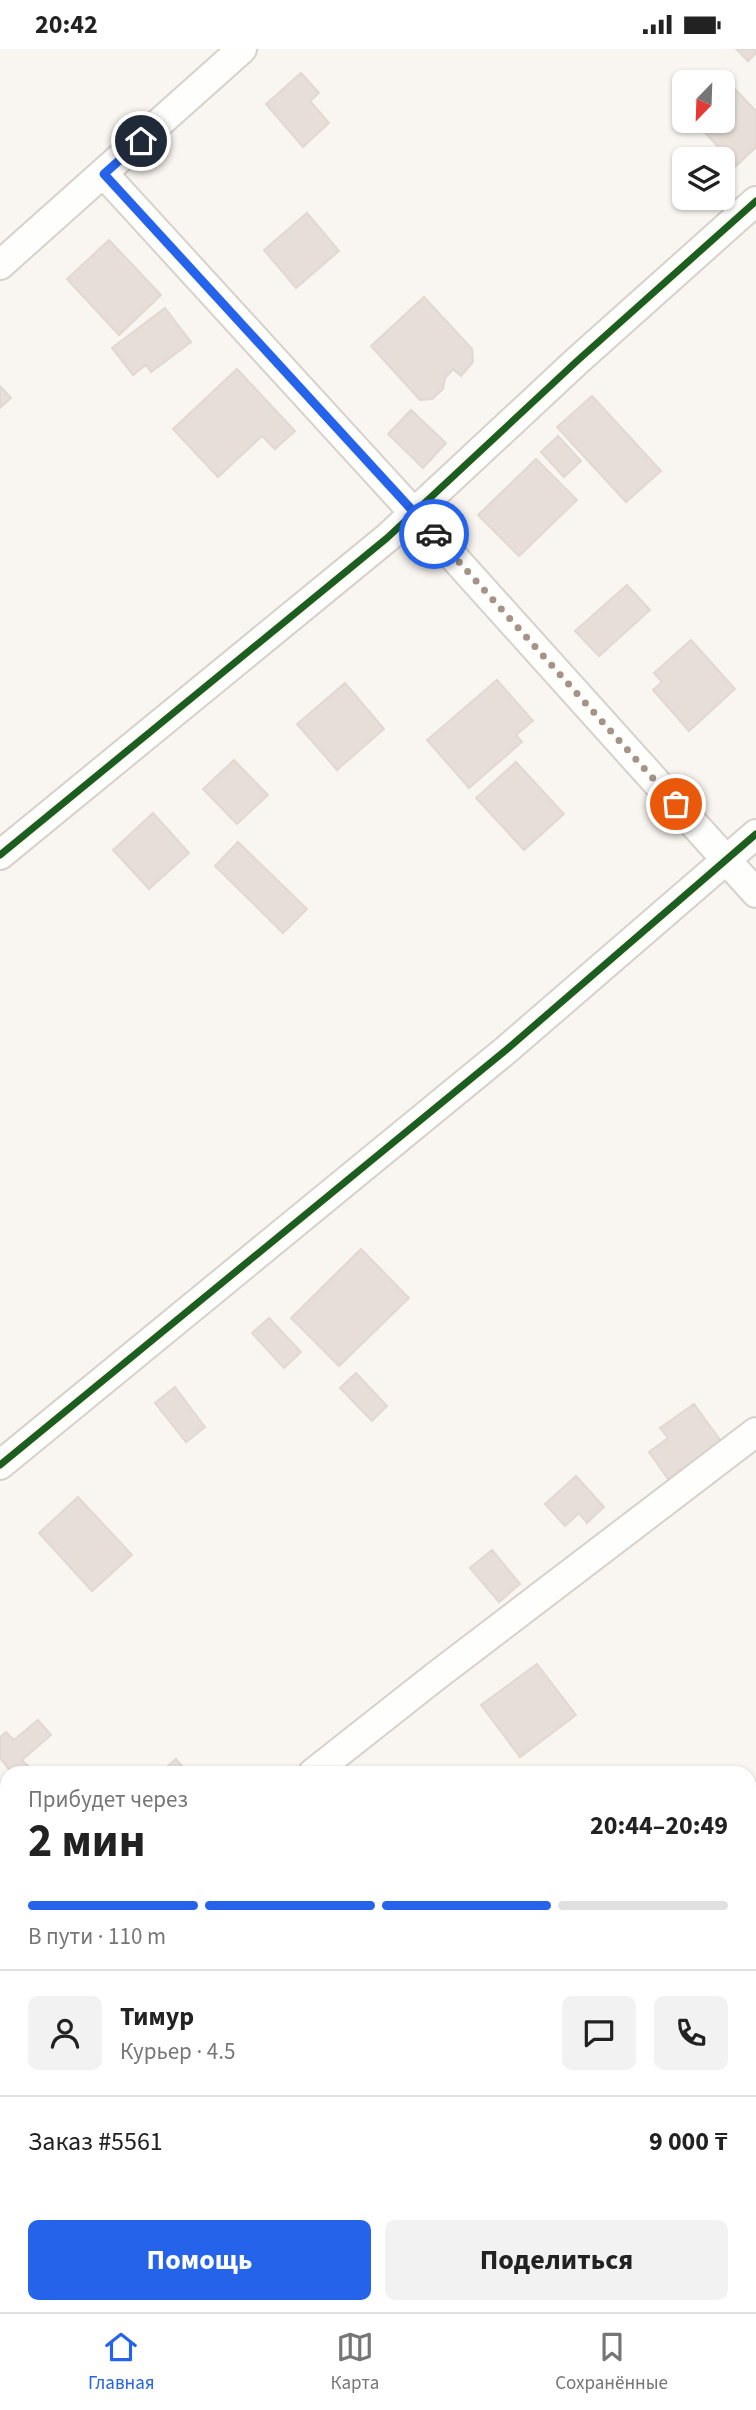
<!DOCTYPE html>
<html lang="ru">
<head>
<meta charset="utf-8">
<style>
  body { margin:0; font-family:"Source Sans 3",sans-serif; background:#f2f2f2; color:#222; height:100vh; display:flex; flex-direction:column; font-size:26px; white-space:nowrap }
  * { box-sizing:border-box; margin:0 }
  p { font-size:23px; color:#767676 }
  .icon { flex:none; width:38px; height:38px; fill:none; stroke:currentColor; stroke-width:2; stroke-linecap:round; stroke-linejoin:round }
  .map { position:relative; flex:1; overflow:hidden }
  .drawer { position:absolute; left:0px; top:1717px; width:756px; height:548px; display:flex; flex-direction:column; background:#fff; border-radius:21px 21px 0 0; box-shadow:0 2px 5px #0004 }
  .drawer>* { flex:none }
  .needle { width:46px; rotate:203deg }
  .buttons { position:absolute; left:672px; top:21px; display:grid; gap:14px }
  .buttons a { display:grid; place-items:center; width:63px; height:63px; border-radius:10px; background:#fff; box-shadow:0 2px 5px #0004; font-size:35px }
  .pin { position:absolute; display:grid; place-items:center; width:60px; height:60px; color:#fff; margin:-30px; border:4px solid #fff; border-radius:50%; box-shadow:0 2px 7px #0007 }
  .courier { position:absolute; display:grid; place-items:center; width:70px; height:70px; margin:-35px; border:5px solid #2563eb; border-radius:50%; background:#fff; color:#222; box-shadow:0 2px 9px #0007 }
  .headline em { font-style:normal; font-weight:700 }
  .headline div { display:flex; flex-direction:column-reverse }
  .headline { display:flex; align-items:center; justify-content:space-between; height:119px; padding:0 28px }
  h1 { font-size:46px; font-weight:700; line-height:52px }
  .bar { display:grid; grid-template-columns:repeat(4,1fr); gap:10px 7px; align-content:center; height:84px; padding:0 28px }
  .bar i { height:9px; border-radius:5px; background:#e0e0e0 }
  .bar .selected { background:#2563eb }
  .bar p { grid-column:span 4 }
  .line { display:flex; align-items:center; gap:18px; padding:0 28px; border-top:2px solid #e0e0e0 }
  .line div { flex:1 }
  .round { display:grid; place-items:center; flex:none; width:74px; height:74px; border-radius:10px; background:#f2f2f2 }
  .primary-button { display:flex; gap:14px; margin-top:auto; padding:14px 28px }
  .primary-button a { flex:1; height:80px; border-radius:10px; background:#2563eb; color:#fff; font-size:28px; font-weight:700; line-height:80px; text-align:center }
  .primary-button a+a { background:#f2f2f2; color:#222 }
  .status { display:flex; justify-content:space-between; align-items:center; height:49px; padding:0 35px; background:#fff; direction:ltr }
  .status svg { height:19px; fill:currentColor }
  .tab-bar { display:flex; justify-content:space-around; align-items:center; height:98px; border-top:2px solid #e0e0e0; background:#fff; font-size:19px; color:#767676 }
  .tab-bar a { display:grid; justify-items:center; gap:4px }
  .tab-bar .selected { color:#2563eb }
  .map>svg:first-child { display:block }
</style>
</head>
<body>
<div class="status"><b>20:42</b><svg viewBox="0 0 49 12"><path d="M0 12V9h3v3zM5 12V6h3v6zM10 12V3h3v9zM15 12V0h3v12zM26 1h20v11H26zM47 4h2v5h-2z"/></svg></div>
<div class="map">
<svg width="756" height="2263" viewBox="0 0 756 2263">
  <rect width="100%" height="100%" fill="#f9f5f0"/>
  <!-- industrial -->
  <path fill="#ede5e0" d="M45 2258H214L220 2263H39Z"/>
  <!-- building -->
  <path fill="#e6ded7" stroke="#e2d8d2" stroke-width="2" d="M736 0H756V4L748 12Z
    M301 24 319 44 310 52 329 74 303 98 266 55Z
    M730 35 756 62V98L736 117 694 72H723V42Z
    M307 164 339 202 296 239 264 201Z
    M109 191 161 246 119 286 67 230Z
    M424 248 472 300 473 313 461 327 453 320 445 329 443 340 432 350 420 351 371 297Z
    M165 259 191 293 151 323 146 316 133 326 112 299Z
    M237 320 295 382 275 400 262 387 218 428 173 380Z
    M0 337 11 349 0 359Z
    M592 347 661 422 626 453 557 378Z
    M411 361 446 394 423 419 388 385Z
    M558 387 581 412 564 428 541 403Z
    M536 410 577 451 519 507 478 466Z
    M627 536 650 561 599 607 575 582Z
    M691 591 735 640 689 682 653 641 662 633 654 624Z
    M497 631 533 672 516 686 522 693 469 739 427 691Z
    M345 634 384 680 337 721 297 675Z
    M234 711 268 746 237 775 203 740Z
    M516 713 564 765 524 801 476 749Z
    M153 764 189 804 149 840 113 801Z
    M238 793 307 860 283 884 215 817Z
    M361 1200 409 1249 339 1317 291 1269Z
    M269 1269 301 1303 284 1319 252 1284Z
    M356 1324 387 1357 372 1372 340 1339Z
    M175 1338 205 1378 186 1393 155 1354Z
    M694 1355 721 1392 668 1430 649 1403 668 1389 660 1379Z
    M576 1427 604 1458 587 1474 579 1464 565 1477 545 1455Z
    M78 1448 132 1506 92 1542 39 1484Z
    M492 1501 520 1535 499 1553 470 1519Z
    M537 1615 576 1666 520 1708 481 1656Z
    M38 1671 51 1686 22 1711 32 1721 28 1724H12L0 1709V1688L6 1683 14 1691Z
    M176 1710 188 1724H160Z
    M7 1832V1868L0 1860V1838Z
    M103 2258H190L195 2263H109Z"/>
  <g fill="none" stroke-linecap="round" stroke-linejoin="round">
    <!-- minor casing -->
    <g stroke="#d7d1cb" stroke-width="32">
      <path id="minor" d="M104 125 414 464 756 844
        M0 216 242 0
        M0 806 387 489 577 312 756 152
        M0 1416 506 1001 756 785
        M313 1724 436 1627 756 1383
        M749 1952 756 1951
        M0 1971 7 1966
        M0 2002 7 2008
        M271 2258 277 2263"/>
    </g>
    <!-- minor -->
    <use href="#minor" stroke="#fefefd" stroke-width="28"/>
    <!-- cycleway casing -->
    <g stroke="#fffaf3" stroke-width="11">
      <path id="cycleway" d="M0 806 387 489 577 312 756 152
        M0 1416 506 1001 756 785"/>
    </g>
    <!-- cycleway -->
    <use href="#cycleway" stroke="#1b5e20" stroke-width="7"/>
  </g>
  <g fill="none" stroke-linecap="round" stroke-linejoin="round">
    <!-- done -->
    <path stroke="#a69286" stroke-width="7" stroke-dasharray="0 12.6" d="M434 485 676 755"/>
    <!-- route -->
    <path stroke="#2563eb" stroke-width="9" d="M141 92 104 125 434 485"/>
  </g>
</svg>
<div class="buttons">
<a><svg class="needle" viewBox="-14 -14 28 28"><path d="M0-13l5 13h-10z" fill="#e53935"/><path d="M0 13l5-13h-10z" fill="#767676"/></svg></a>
<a><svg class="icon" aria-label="layers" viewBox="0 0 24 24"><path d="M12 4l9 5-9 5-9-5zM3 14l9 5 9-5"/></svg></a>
</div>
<div class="pin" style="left:676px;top:755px;background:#ea580c"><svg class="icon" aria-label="bag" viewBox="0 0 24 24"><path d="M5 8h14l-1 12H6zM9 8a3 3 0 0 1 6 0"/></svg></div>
<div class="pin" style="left:141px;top:92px;background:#1f2937"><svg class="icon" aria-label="home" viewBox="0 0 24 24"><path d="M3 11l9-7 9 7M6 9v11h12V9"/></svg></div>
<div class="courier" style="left:434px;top:485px"><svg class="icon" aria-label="car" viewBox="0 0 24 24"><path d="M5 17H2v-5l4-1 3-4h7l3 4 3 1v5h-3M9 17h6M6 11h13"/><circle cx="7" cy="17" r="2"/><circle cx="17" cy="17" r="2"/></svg></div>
<section class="drawer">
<div class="headline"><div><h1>2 мин</h1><p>Прибудет через</p></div><em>20:44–20:49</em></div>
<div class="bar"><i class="selected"></i><i class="selected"></i><i class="selected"></i><i></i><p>В пути · 110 m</p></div>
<div class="line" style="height:126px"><a class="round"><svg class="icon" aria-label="person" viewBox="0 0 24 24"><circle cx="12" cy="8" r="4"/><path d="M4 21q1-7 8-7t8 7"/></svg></a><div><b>Тимур</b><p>Курьер · 4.5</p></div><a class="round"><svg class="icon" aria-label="chat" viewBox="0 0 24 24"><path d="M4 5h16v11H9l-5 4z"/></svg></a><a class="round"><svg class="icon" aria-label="phone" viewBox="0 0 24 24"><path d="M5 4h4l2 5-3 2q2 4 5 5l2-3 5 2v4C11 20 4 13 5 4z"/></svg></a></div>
<div class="line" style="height:91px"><div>Заказ #5561</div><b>9 000 ₸</b></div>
<div class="primary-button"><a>Помощь</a><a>Поделиться</a></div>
</section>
</div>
<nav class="tab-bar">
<a class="selected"><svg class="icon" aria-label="home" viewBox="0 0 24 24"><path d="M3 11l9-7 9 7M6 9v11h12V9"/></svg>Главная</a>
<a><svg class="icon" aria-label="map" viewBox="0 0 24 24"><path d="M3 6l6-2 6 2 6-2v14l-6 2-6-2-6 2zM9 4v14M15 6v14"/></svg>Карта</a>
<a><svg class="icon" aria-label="saved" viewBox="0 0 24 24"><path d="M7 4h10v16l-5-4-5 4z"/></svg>Сохранённые</a>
</nav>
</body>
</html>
